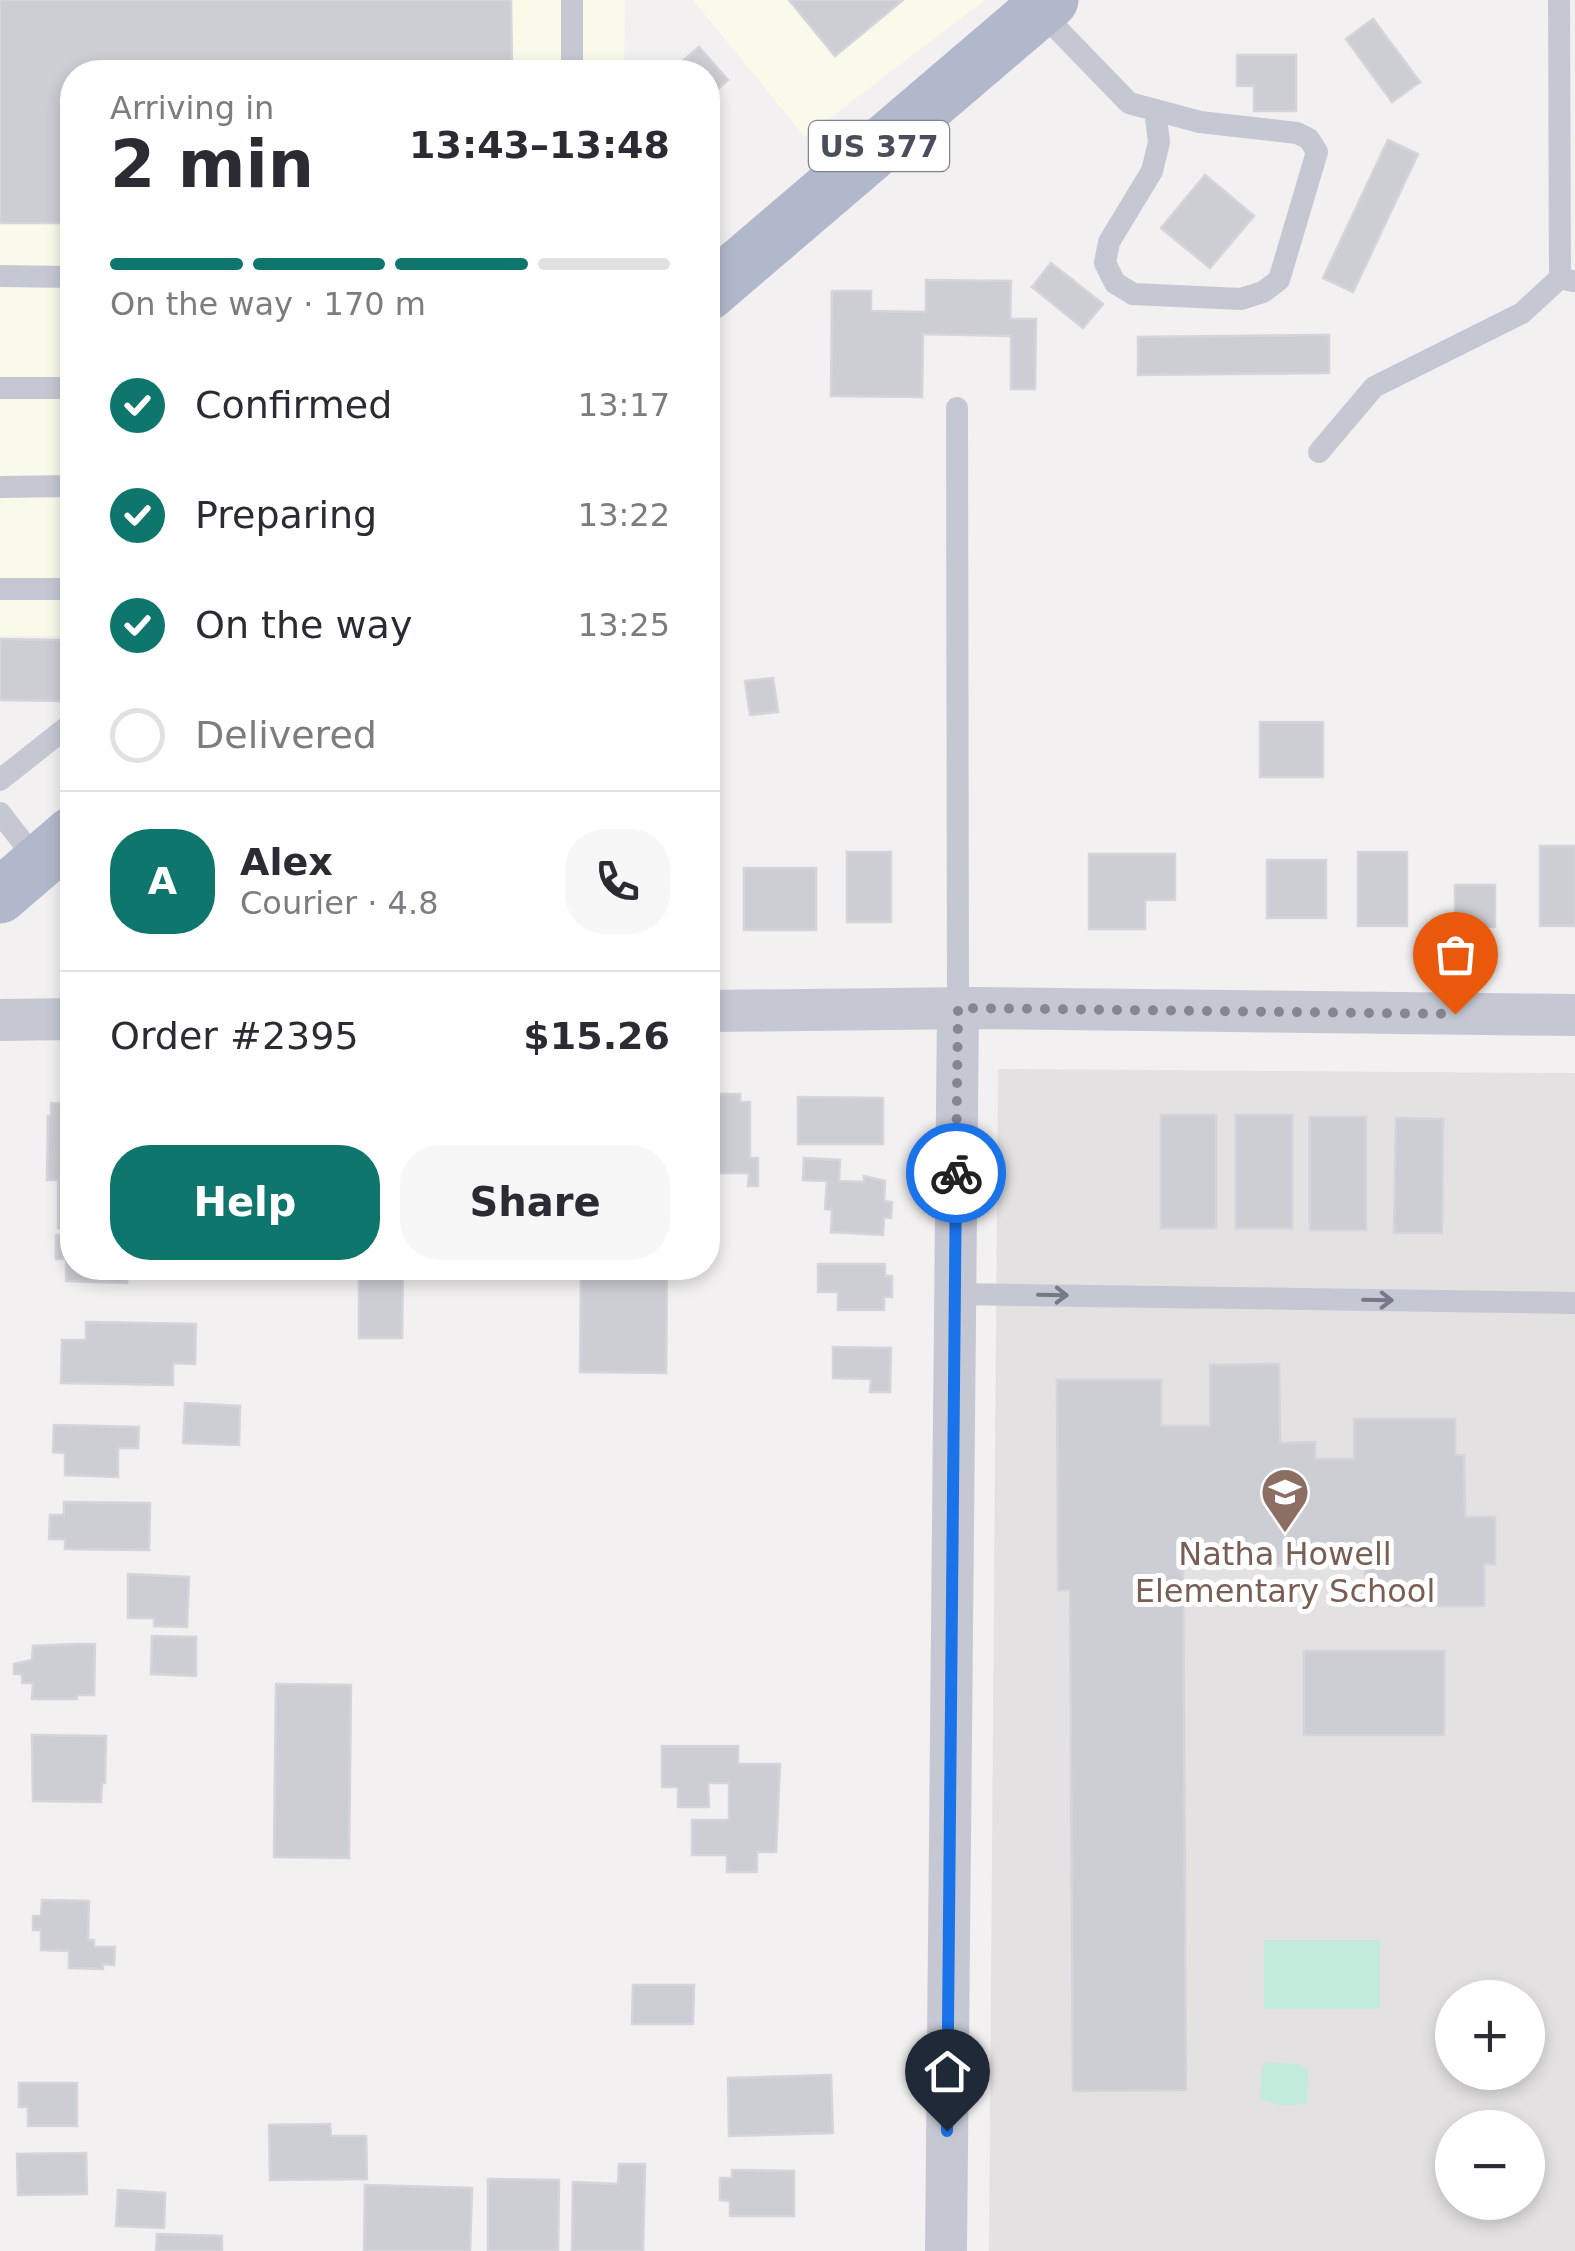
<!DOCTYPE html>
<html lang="en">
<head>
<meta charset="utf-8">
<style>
  body { margin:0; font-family:"DejaVu Sans",sans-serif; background:#f7f7f7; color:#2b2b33; height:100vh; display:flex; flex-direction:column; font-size:38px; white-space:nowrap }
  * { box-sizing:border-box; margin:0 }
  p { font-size:32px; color:#7c7c81 }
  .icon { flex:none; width:55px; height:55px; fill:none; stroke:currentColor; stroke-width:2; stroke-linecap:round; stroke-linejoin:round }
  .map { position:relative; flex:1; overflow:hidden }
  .details { position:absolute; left:60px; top:60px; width:660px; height:1220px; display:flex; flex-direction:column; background:#fff; border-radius:40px; box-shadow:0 5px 15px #0003 }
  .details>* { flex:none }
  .fabs { position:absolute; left:1435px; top:1980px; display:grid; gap:20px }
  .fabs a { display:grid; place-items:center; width:110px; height:110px; border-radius:50%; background:#fff; box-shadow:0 5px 15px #0003; font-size:50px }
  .pin { position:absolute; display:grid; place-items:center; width:85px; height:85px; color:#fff; margin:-102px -42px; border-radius:50% 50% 50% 0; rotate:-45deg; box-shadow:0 0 10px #0007 }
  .pin .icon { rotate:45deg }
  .courier { position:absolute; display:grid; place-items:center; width:100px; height:100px; margin:-50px; border:8px solid #1a73e8; border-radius:50%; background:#fff; color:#222; box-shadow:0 2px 12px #0007 }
  .overview em { font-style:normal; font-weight:800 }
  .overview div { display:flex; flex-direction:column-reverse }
  .overview { display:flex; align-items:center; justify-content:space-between; height:170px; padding:0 50px }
  h1 { font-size:65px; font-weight:800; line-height:75px }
  .bar { display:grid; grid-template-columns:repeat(4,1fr); gap:15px 10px; align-content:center; height:120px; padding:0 50px }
  .bar i { height:12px; border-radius:8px; background:#e1e1e2 }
  .bar .active { background:#0f766e }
  .bar p { grid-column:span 4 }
  .line { display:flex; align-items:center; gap:25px; padding:0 50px; border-top:2px solid #e1e1e2 }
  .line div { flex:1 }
  .round { display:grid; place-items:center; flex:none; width:105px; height:105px; border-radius:40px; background:#f7f7f7 }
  ol { padding:0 50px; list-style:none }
  li { display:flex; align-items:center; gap:30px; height:110px }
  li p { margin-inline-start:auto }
  li .icon { padding:10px; border-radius:50%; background:#0f766e; color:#fff; stroke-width:4 }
  li:last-child { color:#7c7c81 }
  li i { width:55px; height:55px; border:5px solid #e1e1e2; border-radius:50% }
  .action { display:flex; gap:20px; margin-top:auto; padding:20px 50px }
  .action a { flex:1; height:115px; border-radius:40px; background:#0f766e; color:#fff; font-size:40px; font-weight:800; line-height:115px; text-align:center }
  .action a+a { background:#f7f7f7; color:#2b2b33 }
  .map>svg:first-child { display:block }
</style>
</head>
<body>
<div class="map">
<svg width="1575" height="2251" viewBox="0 0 1575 2251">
  <rect width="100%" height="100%" fill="#f2f0f0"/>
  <!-- commercial -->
  <path fill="#fafaeb" d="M0 0H625L624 72H72V636H0Z
    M693 0H985L805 137Z"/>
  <!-- education -->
  <path fill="#e3e1e1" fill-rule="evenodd" d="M998 1069 1575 1073V2251H989ZM1452 1998H1528V2072H1452ZM1452 2128H1528V2202H1452Z"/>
  <!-- green -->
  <path fill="#c2ebdc" d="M1264 1940H1380V2009H1264Z
    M1267 2062 1299 2064 1308 2070 1307 2103C1292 2107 1272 2107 1260 2097L1262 2068Z"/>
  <!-- building -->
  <path fill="#cdced4" stroke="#d4d4da" stroke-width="2.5" d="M0 0H511L512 72H72V223H0Z
    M789 0H903L835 56Z
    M1373 19 1420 82 1392 102 1346 39Z
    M699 47 728 80 708 98V72H670Z
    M1237 55H1296V111H1254V86H1237Z
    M1388 140 1418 154 1353 292 1323 278Z
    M1205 175 1254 216 1210 268 1161 228Z
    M1051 263 1103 304 1083 328 1032 287Z
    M926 280 1011 281 1010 319H1036L1035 389H1011V336L923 334 922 397 831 396 832 291H871V311L926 312Z
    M1329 335V373L1138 375V337Z
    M0 639 62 640 61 701 0 700Z
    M773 678 778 712 750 715 745 681Z
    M1260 722H1323V777H1260Z
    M1540 846H1575V926H1540Z
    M847 852H891V922H847Z
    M1358 852H1407V926H1358Z
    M1089 854H1175V900H1145V929H1089Z
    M1267 860H1326V918H1267Z
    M744 868H816V930H744Z
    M1455 885H1495V927H1455Z
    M709 1094H740V1102H750V1158H758V1186H748L749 1173H708Z
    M798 1097 883 1098V1144H798Z
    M51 1103 72 1104V1229L58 1228V1180H47L48 1116H51Z
    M1161 1115H1216V1228H1161Z
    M1236 1115H1292V1228H1236Z
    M1310 1117H1366V1230H1310Z
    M1396 1118 1443 1119 1442 1233H1394Z
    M804 1158 840 1160 839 1181 864 1182V1176L885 1181 884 1201 892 1202 891 1218H884L883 1235 831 1232 832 1210 825 1209 827 1181 803 1180Z
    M56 1235H72V1268H128L127 1283 66 1281V1259H56Z
    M818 1264H885V1276H892V1297H884V1310H838V1292H818Z
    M359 1268H403L402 1338H359Z
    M459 1268H532V1271H520V1276H507V1271H459Z
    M581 1268H667L666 1373 580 1372Z
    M86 1322 196 1324 195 1364 173 1363V1385L61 1383 62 1340H86Z
    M833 1347 891 1348 890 1392H870L871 1379 833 1378Z
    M1279 1364 1280 1443 1315 1442V1459H1354V1419H1455V1455H1464L1465 1517H1495V1564H1484V1606H1366L1365 1565 1183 1566 1186 2090 1073 2091 1070 1590H1058L1057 1380H1161V1426H1210V1365Z
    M185 1403 240 1406 239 1445 183 1443Z
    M54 1425 139 1427 138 1448H118V1477L65 1475V1453L53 1452Z
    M64 1502 150 1503 149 1550 65 1549V1539H49L50 1515H64Z
    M128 1574 189 1577 187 1627 154 1626V1618H128Z
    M152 1636 196 1637V1676L151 1674Z
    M76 1644H95L94 1695H77V1699H32L33 1683H22V1674H14V1664L32 1660 33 1646Z
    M1304 1651H1444V1735H1304Z
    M276 1684 351 1685 349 1858 274 1857Z
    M32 1735 106 1736 105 1783H102L101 1802 33 1801Z
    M662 1746H738V1764H780L776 1852H757V1872H727V1855H692V1820H729V1783H708L709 1807H678V1787H662Z
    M42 1900 89 1901 88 1940H94V1947H115L114 1965 103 1964V1969L69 1968V1951L41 1950V1930H33V1916H41Z
    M633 1985H694L693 2024H632Z
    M831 2075 833 2133 729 2136 728 2078Z
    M19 2083H77V2126H28V2107H19Z
    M330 2124 331 2136H366L367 2179 270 2180 269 2125Z
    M86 2153 87 2194 18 2195 17 2154Z
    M619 2164H645L643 2251H572L573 2182 618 2184Z
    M732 2170 794 2171V2216H730V2201L720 2200V2178H732Z
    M488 2179 559 2180 558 2251H488Z
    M365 2185 472 2188 470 2251H364Z
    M118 2190 165 2193 164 2228 116 2226Z
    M157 2234 222 2236V2251H156Z"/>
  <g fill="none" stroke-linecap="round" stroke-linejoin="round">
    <!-- lane -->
    <path stroke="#c5c8d3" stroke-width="22" d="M1559 0 1560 278 1573 281
      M1039 10 1129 103 1200 122 1297 133 1309 139 1317 152 1279 280 1263 292 1241 299 1133 294 1115 283 1105 263 1109 242 1152 171 1159 142 1155 110
      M572 72V0
      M0 276 72 277
      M0 388H72
      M957 408 958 1008
      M1319 452 1374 387 1522 313 1560 278
      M0 487 72 486
      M0 589H72
      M0 780 72 723
      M0 813 39 863
      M955 1294 1575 1303"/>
    <!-- street -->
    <path stroke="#c5c8d3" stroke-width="42" d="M708 1011 977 1008 1575 1015
      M0 1020 72 1019
      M946 2251 958 1008"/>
    <!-- primary -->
    <path stroke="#b2b8cb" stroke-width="55" d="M708 293 1051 0
      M0 896 72 834"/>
  </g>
  <!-- one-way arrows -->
  <defs><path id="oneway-shaft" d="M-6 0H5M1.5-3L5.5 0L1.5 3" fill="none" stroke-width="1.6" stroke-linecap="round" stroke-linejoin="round" transform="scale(2.5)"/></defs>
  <g stroke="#747985">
    <use href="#oneway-shaft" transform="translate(1053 1295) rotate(1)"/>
    <use href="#oneway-shaft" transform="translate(1378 1300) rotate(1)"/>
  </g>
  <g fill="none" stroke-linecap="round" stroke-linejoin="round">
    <!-- done -->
    <path stroke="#84878f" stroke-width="10" stroke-dasharray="0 18" d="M956 1173 958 1008 1455 1014"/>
    <!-- route -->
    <path stroke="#1a73e8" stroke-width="12" d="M947 2131 956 1173"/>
  </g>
  <!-- icons -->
  <defs>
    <g id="school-pin" transform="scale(2.5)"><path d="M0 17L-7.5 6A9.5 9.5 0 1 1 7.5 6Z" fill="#8d6e63" stroke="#fff"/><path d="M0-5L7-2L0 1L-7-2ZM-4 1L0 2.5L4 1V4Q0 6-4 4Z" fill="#fff"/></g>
  </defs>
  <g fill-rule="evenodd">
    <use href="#school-pin" x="1285" y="1492"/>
  </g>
  <g text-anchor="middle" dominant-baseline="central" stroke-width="10" stroke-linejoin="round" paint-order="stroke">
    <!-- shield labels -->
    <rect fill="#fff" stroke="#80838c" stroke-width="2.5" x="809" y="121" width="140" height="50" rx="8"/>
    <g font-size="30" font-weight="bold" fill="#494e5b">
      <text x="879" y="146">US 377</text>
    </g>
    <!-- education labels -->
    <g font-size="32" fill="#785e54" stroke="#fff">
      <text x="1285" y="1554">Natha Howell<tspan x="1285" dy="37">Elementary School</tspan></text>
    </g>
  </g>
</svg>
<div class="fabs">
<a>+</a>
<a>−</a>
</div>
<div class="pin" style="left:1455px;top:1014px;background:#ea580c"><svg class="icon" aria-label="bag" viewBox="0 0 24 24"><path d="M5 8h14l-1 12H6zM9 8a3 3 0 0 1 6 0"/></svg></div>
<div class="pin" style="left:947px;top:2131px;background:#1f2937"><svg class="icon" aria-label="home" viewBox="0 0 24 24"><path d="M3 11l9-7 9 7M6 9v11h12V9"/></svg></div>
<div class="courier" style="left:956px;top:1173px"><svg class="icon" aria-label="bike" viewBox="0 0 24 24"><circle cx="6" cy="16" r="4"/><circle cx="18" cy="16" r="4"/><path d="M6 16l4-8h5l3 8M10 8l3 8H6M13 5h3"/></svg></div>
<section class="details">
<div class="overview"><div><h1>2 min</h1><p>Arriving in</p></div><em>13:43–13:48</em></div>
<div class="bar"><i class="active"></i><i class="active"></i><i class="active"></i><i></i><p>On the way · 170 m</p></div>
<ol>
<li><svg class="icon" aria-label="check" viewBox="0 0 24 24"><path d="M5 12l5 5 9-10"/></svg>Confirmed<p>13:17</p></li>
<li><svg class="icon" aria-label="check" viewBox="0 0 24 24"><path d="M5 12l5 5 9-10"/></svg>Preparing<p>13:22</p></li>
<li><svg class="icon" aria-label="check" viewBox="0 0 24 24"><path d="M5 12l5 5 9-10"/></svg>On the way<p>13:25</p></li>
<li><i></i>Delivered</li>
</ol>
<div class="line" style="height:180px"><b class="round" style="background:#0f766e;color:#fff">A</b><div><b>Alex</b><p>Courier · 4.8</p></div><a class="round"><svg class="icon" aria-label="phone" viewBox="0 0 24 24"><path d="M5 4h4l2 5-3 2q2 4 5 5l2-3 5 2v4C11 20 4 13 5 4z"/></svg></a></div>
<div class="line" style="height:130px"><div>Order #2395</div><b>$15.26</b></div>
<div class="action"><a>Help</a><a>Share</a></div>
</section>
</div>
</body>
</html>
